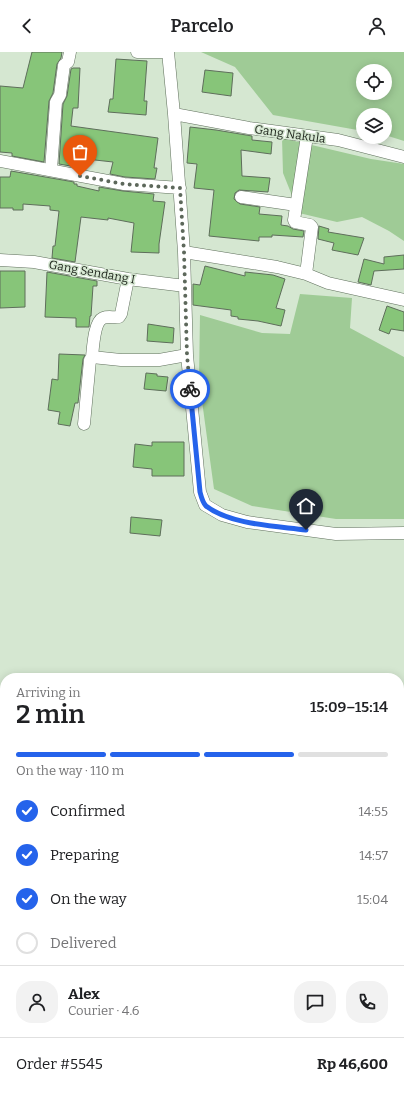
<!DOCTYPE html>
<html lang="en">
<head>
<meta charset="utf-8">
<style>
  body { margin:0; font-family:Bitter,serif; background:#f2f2f2; color:#202124; height:100vh; display:flex; flex-direction:column; font-size:15px; white-space:nowrap }
  * { box-sizing:border-box; margin:0 }
  p { font-size:13px; color:#757577 }
  .icon { flex:none; width:22px; height:22px; fill:none; stroke:currentColor; stroke-width:2; stroke-linecap:round; stroke-linejoin:round }
  .map { position:relative; flex:1; overflow:hidden }
  .drawer { position:absolute; left:0px; top:621px; width:404px; height:424px; display:flex; flex-direction:column; background:#fff; border-radius:16px 16px 0 0; box-shadow:0 2px 10px #0003 }
  .drawer>* { flex:none }
  .tools { position:absolute; left:356px; top:12px; display:grid; gap:8px }
  .tools a { display:grid; place-items:center; width:36px; height:36px; border-radius:50%; background:#fff; box-shadow:0 2px 10px #0003; font-size:20px }
  .pin { position:absolute; display:grid; place-items:center; width:34px; height:34px; color:#fff; margin:-41px -17px; border-radius:50% 50% 50% 0; rotate:-45deg; box-shadow:0 0 4px #0007 }
  .pin .icon { rotate:45deg }
  .courier { position:absolute; display:grid; place-items:center; width:40px; height:40px; margin:-20px; border:3px solid #2563eb; border-radius:50%; background:#fff; color:#222; box-shadow:0 1px 5px #0007 }
  .summary em { font-style:normal; font-weight:600 }
  .summary div { display:flex; flex-direction:column-reverse }
  .summary { display:flex; align-items:center; justify-content:space-between; height:68px; padding:0 16px }
  h1 { font-size:26px; font-weight:600; line-height:30px }
  .bar { display:grid; grid-template-columns:repeat(4,1fr); gap:6px 4px; align-content:center; height:48px; padding:0 16px }
  .bar i { height:5px; border-radius:3px; background:#e0e0e0 }
  .bar .current { background:#2563eb }
  .bar p { grid-column:span 4 }
  .line { display:flex; align-items:center; gap:10px; padding:0 16px; border-top:1px solid #e0e0e0 }
  .line div { flex:1 }
  .round { display:grid; place-items:center; flex:none; width:42px; height:42px; border-radius:16px; background:#f2f2f2 }
  ol { padding:0 16px; list-style:none }
  li { display:flex; align-items:center; gap:12px; height:44px }
  li p { margin-inline-start:auto }
  li .icon { padding:4px; border-radius:50%; background:#2563eb; color:#fff; stroke-width:4 }
  li:last-child { color:#757577 }
  li i { width:22px; height:22px; border:2px solid #e0e0e0; border-radius:50% }
  header { display:flex; justify-content:space-between; align-items:center; height:52px; padding:0 16px; background:#fff; font-size:18px; font-weight:600 }
  .map>svg:first-child { display:block }
</style>
</head>
<body>
<header><svg class="icon" aria-label="back" viewBox="0 0 24 24"><path d="M15 5l-7 7 7 7"/></svg>Parcelo<svg class="icon" aria-label="person" viewBox="0 0 24 24"><circle cx="12" cy="8" r="4"/><path d="M4 21q1-7 8-7t8 7"/></svg></header>
<div class="map">
<svg width="404" height="1045" viewBox="0 0 404 1045">
  <rect width="100%" height="100%" fill="#d5e7d1"/>
  <!-- green -->
  <path fill="#9fcb96" fill-rule="evenodd" d="M201 0H404V89L385 83V63H363V79L273 63 235 15ZM363 19H385V41H363Z
    M282 86 371 107 404 112V189L389 179 362 165 337 170 299 161 283 121Z
    M300 242 352 246 350 276 404 305V467H336L252 454 214 437 199 327 200 263 262 281 290 282Z"/>
  <!-- building -->
  <path fill="#87c579" stroke="#5e6e5b" d="M32 0H62L61 6 57 12 53 41 49 49 44 110 12 104V101L0 100V34L23 36Z
    M116 7 147 9 144 49H147L146 63 108 60 110 47H113Z
    M73 16H80L78 56H73L71 74 158 86 154 116H157L155 127 125 125 110 122 113 110 77 106 76 115 59 112 63 52 67 44 71 17Z
    M205 18 233 21 231 44 202 40Z
    M190 75 216 78 252 84V88L272 90 271 102 241 98 242 124 270 126 268 140 239 138 235 141 234 147 240 152 260 155 259 162 282 164 281 173 288 174 293 177 304 179 303 185 272 183V185H259V189L209 184 214 138 194 136 197 112 187 111Z
    M11 119 74 130V132H77V134L99 139V135L123 139 154 142 153 149 165 150 159 192V201L131 200 134 171 108 166V168L81 165 75 210 52 206 53 194H55L59 159 50 158V154L23 152V158H13V156H0V125H10Z
    M319 174 329 177 328 180 364 186 358 203 332 198 334 191 318 187Z
    M404 203V217L374 219 371 233 358 230 364 207 384 212V205Z
    M205 214 245 224V220L273 223 285 227 276 256 285 258 281 274 258 269 238 267V265L231 264V258L193 253V232L200 233Z
    M0 219H25V255L0 256Z
    M47 220 97 229V234H93L91 264H90L89 275H76V266L45 265Z
    M387 254 404 260V279L391 277 389 282 379 278Z
    M148 272 174 276 173 291 147 289Z
    M59 302 85 303 83 307 78 351H75L70 374 58 372 60 360 48 358 52 327 58 328Z
    M146 321 157 322V324L168 325 166 339 144 337Z
    M152 390H184V424H152V417L133 415 135 392 152 394Z
    M131 465 162 468 160 484 130 481Z"/>
  <g fill="none" stroke-linecap="round" stroke-linejoin="round">
    <!-- minor casing -->
    <g stroke="#60705d" stroke-width="13">
      <path id="minor" d="M137 0H168
        M168 0 174 62 184 200 187 303 200 440 205 453 222 463 247 470 336 482 404 481
        M174 62 249 76 338 88 404 105
        M0 109 124 132 180 136
        M51 118 56 50 60 43 64 13 68 10 70 0
        M241 145 296 153
        M184 200 277 215 306 222 328 231 404 248
        M0 208 34 210 128 227 185 234
        M306 222 312 175 310 173 295 170 294 168 307 84
        M92 305C93 296 94 270 103 266 108 264 114 266 119 265L121 262 128 227
        M84 372 90 308 92 305 121 308H159L187 303
        M403 1045 404 1043"/>
    </g>
    <!-- minor -->
    <use href="#minor" stroke="#fff" stroke-width="12"/>
  </g>
  <g fill="none" stroke-linecap="round" stroke-linejoin="round">
    <!-- done -->
    <path stroke="#5d685b" stroke-width="4" stroke-dasharray="0 7.2" d="M80 124 124 132 180 136 184 200 187 303 190 337"/>
    <!-- route -->
    <path stroke="#2563eb" stroke-width="5" d="M190 337 200 440C201 444 203 451 206 454 231 473 276 474 306 478"/>
  </g>
  <g text-anchor="middle" dominant-baseline="central" stroke-width="3" stroke-linejoin="round" paint-order="stroke">
    <!-- street labels -->
    <g font-size="12" fill="#1d231b" stroke="#d5e7d1">
      <text transform="translate(290 82) rotate(8)">Gang Nakula</text>
      <text transform="translate(92 220) rotate(10)">Gang Sendang I</text>
    </g>
  </g>
</svg>
<div class="tools">
<a><svg class="icon" aria-label="locate" viewBox="0 0 24 24"><circle cx="12" cy="12" r="6"/><path d="M12 2v4M12 18v4M2 12h4M18 12h4"/></svg></a>
<a><svg class="icon" aria-label="layers" viewBox="0 0 24 24"><path d="M12 4l9 5-9 5-9-5zM3 14l9 5 9-5"/></svg></a>
</div>
<div class="pin" style="left:80px;top:124px;background:#ea580c"><svg class="icon" aria-label="bag" viewBox="0 0 24 24"><path d="M5 8h14l-1 12H6zM9 8a3 3 0 0 1 6 0"/></svg></div>
<div class="pin" style="left:306px;top:478px;background:#1f2937"><svg class="icon" aria-label="home" viewBox="0 0 24 24"><path d="M3 11l9-7 9 7M6 9v11h12V9"/></svg></div>
<div class="courier" style="left:190px;top:337px"><svg class="icon" aria-label="bike" viewBox="0 0 24 24"><circle cx="6" cy="16" r="4"/><circle cx="18" cy="16" r="4"/><path d="M6 16l4-8h5l3 8M10 8l3 8H6M13 5h3"/></svg></div>
<section class="drawer">
<div class="summary"><div><h1>2 min</h1><p>Arriving in</p></div><em>15:09–15:14</em></div>
<div class="bar"><i class="current"></i><i class="current"></i><i class="current"></i><i></i><p>On the way · 110 m</p></div>
<ol>
<li><svg class="icon" aria-label="check" viewBox="0 0 24 24"><path d="M5 12l5 5 9-10"/></svg>Confirmed<p>14:55</p></li>
<li><svg class="icon" aria-label="check" viewBox="0 0 24 24"><path d="M5 12l5 5 9-10"/></svg>Preparing<p>14:57</p></li>
<li><svg class="icon" aria-label="check" viewBox="0 0 24 24"><path d="M5 12l5 5 9-10"/></svg>On the way<p>15:04</p></li>
<li><i></i>Delivered</li>
</ol>
<div class="line" style="height:72px"><a class="round"><svg class="icon" aria-label="person" viewBox="0 0 24 24"><circle cx="12" cy="8" r="4"/><path d="M4 21q1-7 8-7t8 7"/></svg></a><div><b>Alex</b><p>Courier · 4.6</p></div><a class="round"><svg class="icon" aria-label="chat" viewBox="0 0 24 24"><path d="M4 5h16v11H9l-5 4z"/></svg></a><a class="round"><svg class="icon" aria-label="phone" viewBox="0 0 24 24"><path d="M5 4h4l2 5-3 2q2 4 5 5l2-3 5 2v4C11 20 4 13 5 4z"/></svg></a></div>
<div class="line" style="height:52px"><div>Order #5545</div><b>Rp 46,600</b></div>
</section>
</div>
</body>
</html>
